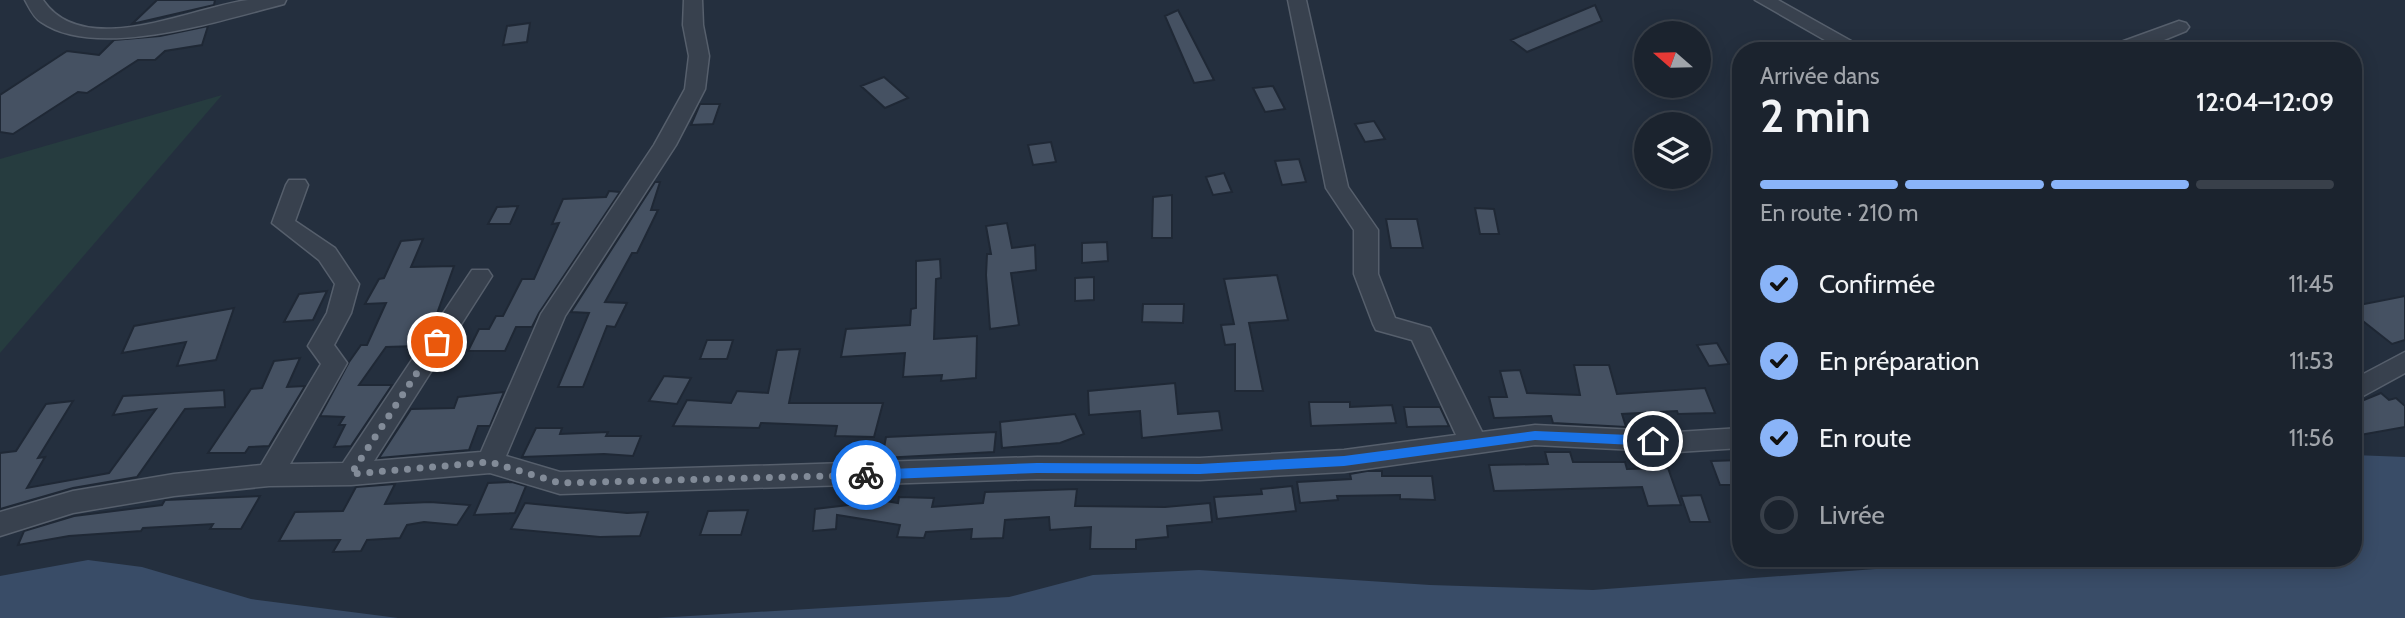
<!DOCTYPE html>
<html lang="fr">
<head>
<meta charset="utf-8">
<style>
  body { margin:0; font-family:Cabin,sans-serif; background:#242b36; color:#f1f3f6; height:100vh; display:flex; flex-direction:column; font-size:26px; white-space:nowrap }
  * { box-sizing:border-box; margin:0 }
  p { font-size:23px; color:#a0a4aa }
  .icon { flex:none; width:38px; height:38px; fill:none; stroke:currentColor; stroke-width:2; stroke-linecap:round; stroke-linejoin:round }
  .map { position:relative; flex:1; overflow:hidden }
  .drawer { position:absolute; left:1732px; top:42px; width:630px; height:525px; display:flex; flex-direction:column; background:#1b232e; border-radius:28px; box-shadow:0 4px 18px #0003,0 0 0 2px #39404a }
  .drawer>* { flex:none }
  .needle { width:46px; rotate:290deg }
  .fabs { position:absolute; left:1634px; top:21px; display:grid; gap:14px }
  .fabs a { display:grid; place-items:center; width:77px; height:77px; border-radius:50%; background:#1b232e; box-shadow:0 4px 18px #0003,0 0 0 2px #39404a; font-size:35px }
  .pin { position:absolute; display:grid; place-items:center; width:60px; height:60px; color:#fff; margin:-30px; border:4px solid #fff; border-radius:50%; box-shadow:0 2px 7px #0007 }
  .courier { position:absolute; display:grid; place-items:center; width:70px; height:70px; margin:-35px; border:5px solid #1a73e8; border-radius:50%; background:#fff; color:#222; box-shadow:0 2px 9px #0007 }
  .summary em { font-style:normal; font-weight:600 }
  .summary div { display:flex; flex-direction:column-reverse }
  .summary { display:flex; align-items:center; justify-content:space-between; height:119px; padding:0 28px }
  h1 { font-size:46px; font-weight:600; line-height:52px }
  .bar { display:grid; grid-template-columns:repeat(4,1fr); gap:10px 7px; align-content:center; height:84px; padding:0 28px }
  .bar i { height:9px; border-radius:5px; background:#39404a }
  .bar .active { background:#8ab4f8 }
  .bar p { grid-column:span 4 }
  ol { padding:0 28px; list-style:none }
  li { display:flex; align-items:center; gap:21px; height:77px }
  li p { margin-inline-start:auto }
  li .icon { padding:7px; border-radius:50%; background:#8ab4f8; color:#111; stroke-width:4 }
  li:last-child { color:#a0a4aa }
  li i { width:38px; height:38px; border:4px solid #39404a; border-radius:50% }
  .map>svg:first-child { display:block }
</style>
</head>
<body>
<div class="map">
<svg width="2405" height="618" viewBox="0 0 2405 618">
  <rect width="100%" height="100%" fill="#242f3e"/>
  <!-- green -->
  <path fill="#263c3f" d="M222 95 0 353V159Z"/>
  <!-- water -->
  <path fill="#394c67" d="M2354 455 2405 457V618H657L1009 597 1093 575 1199 570 1430 585 1593 590 1889 568 1962 558H2354Z
    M88 560 142 567 251 599 398 618H0V576Z"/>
  <!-- building -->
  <path fill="#455162" stroke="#1f2835" stroke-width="2" d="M157 0H215L214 5 132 24Z
    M1595 5 1602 21 1527 52 1511 40Z
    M1178 10 1214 80 1194 83 1165 16Z
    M530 23 527 42 503 45 507 26Z
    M208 26 202 45 165 51 155 60H138L87 93 78 92 13 134 0 132V95L67 51 99 55 114 40 160 36Z
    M884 77 908 98 885 108 861 86Z
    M1273 86 1285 109 1265 112 1253 88Z
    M700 104H720L713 124 691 125Z
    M1374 121 1385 139 1365 142 1355 124Z
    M1051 142 1056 162 1033 165 1028 145Z
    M1299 159 1306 182 1282 185 1275 161Z
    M1224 173 1232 192 1213 195 1206 177Z
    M655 182H660L651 210H658L637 253H632L605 302 627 303 615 327 607 326 583 387H558L589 313 571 312Z
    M609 191 620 192 539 313 532 327H516L505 351H468L479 329H489L496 316H503L522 279H534L559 223 552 224 563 199 606 197Z
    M1172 195V238H1152L1153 197Z
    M518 206 510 224H488L497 207Z
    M1475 208 1494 209 1499 234H1480Z
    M1386 219H1417L1423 248H1391Z
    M1007 223 1012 248 1035 245 1036 270 1011 273 1019 325 990 329 986 275 987 254H991L986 226Z
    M423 239 411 267 454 266 434 322 418 346 386 347 359 385H392L351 446 334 447 345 425H339L344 417 320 416 349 362 361 345H367L386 303 365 304 379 279 384 278 401 241Z
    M1107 242 1108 261 1082 263V243Z
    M940 259 941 278 936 279 934 339 977 336 976 378 941 381 942 375 903 377 905 353 841 357 846 329 910 325 911 309 916 308V261Z
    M1277 275 1288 320 1249 323 1263 391H1235V344L1225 345 1221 325 1234 324 1224 279Z
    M1094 277V300L1075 301V278Z
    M327 291 313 320 284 322 299 294Z
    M2405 296V340L2392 344 2354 314V306Z
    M1143 304H1184L1183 323 1142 322Z
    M234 308 216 360 177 366 186 342 122 353 134 326Z
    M707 340H733L727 359H700Z
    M1717 343 1729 364 1709 366 1697 345Z
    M800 349 789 403H883L874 437 835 436 837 426 761 423 759 428 673 426 687 400 731 403 737 391 768 393 777 350Z
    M300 358 287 387 305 386 269 446 249 447 245 453H208L251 389 262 388 274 361Z
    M1574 365H1609L1617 394 1705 388 1715 413 1678 414 1677 411 1622 414 1626 427 1553 423 1551 416 1494 418 1489 397H1507L1500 371 1520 370 1527 393 1580 395Z
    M664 376 691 378 677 404 649 401Z
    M1175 383 1178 414 1219 411 1222 430 1142 438 1140 411 1089 415 1088 391Z
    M224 390 225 407 185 409 137 477 73 488 0 509V453L16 451 46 404 73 401 38 458 45 457 27 488 109 473 156 409 113 415 123 396Z
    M504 392 490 426H478L469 450 379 458 411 409 454 408 458 397Z
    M2381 393 2389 400 2396 398 2405 406V427L2360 435 2354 429V404Z
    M1309 402H1350V407L1392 405 1396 423 1311 426Z
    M1404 407H1440L1449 426 1407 427Z
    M1075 414 1084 434 1060 443 1002 448 1000 422Z
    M536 428H562L560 434 608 432 606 436H641L633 456 604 454 522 457Z
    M996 432 994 452 882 458 886 437Z
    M1545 452H1570L1573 462H1625L1627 469 1668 468 1681 505 1648 506 1642 487 1494 491 1489 465 1548 464Z
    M1741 460V485H1720L1711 461Z
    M1367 471H1382V476H1432L1435 500 1400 499V495L1337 496 1338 500 1300 503 1297 482 1351 479 1350 474Z
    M512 482 526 486 515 513 474 515 488 483Z
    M395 484 385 504 430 502 470 505 457 525 424 522 407 525 400 538 367 540 361 551 333 552 340 540 279 541 295 512 343 511 356 487Z
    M1292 486 1296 511 1217 519 1214 497 1262 494 1261 489Z
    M1077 489 1075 506 1165 507 1210 503 1212 522 1167 526 1168 537 1136 540V549H1090L1091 527 1050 530 1049 517 1005 520 1003 538 971 539 972 529 926 532 924 538 897 537 900 525 837 515 836 529 813 531 815 509 865 503 868 498 898 503 899 497 934 498 932 507 983 503 985 492Z
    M1701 495 1710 522H1690L1681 496Z
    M260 496 241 529H210L213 524 143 528 141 531 69 536 18 545 24 531 74 516 162 505 165 500Z
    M525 503 627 513 648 512 640 536 600 537 511 529Z
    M748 510 741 535H700L708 511Z"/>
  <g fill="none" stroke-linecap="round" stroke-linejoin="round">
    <!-- minor casing -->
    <g stroke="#565f6c" stroke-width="3">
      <path id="minor" d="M25 0H43C84 61 193 7 248 0 261 0 274 0 286 0L284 4C221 20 97 61 41 22 33 17 29 7 25 0Z
        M684 0H702L703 25 709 56 705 89 676 145 565 316 506 456 560 472 1037 457 1200 458 1344 450 1456 435 1412 340 1376 330 1373 324 1354 274V230L1326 188 1288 0H1306L1348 187 1378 230V274L1395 318 1430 328 1482 432 1535 425 1677 432 1741 428V448L1677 452 1535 445 1344 472 1200 480 1037 479 560 494 490 473 351 485 269 486 174 496 73 513 0 536V512L73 491 174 474 261 465 321 364 308 346 327 313 335 284 319 260 272 223 286 185 289 180H305L308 185 295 221 335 248 359 284 351 313 334 345 347 363 290 464 343 463 472 270H488L492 276 374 461 481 452 541 314 654 145 685 89 689 56 683 25Z
        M1755 0H1778L1869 51H1844Z
        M2179 21 2186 23 2189 27 2186 31 2137 51H2117L2121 42Z
        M2405 352V373L2354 401V379Z"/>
    </g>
    <!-- minor -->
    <use href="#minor" fill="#38414e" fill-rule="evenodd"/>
  </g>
  <!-- route -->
  <path fill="#1a73e8" d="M1535 431 1653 436 1659 441 1653 446 1535 440 1344 466 1200 474 1037 473 866 480 859 475 866 470 1037 463 1200 464 1344 456Z"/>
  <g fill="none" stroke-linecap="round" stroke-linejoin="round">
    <!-- done -->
    <path stroke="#828b98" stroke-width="7" stroke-dasharray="0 12.6" d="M437 342 351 474 490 462 560 483 866 475"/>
  </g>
</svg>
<div class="fabs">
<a><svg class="needle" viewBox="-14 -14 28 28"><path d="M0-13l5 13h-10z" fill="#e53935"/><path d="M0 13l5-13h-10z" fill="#a0a4aa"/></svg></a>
<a><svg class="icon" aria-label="layers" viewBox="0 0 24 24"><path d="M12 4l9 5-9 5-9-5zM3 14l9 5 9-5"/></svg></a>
</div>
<div class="pin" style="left:437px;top:342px;background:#ea580c"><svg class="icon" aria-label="bag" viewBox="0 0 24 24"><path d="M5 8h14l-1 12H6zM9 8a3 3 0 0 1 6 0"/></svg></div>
<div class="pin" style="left:1653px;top:441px;background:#1f2937"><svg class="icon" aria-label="home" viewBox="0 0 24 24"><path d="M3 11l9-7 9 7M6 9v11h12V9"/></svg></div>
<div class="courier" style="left:866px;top:475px"><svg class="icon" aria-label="bike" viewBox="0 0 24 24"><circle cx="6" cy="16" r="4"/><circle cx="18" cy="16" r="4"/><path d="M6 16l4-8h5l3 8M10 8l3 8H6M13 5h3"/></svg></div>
<section class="drawer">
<div class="summary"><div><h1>2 min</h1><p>Arrivée dans</p></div><em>12:04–12:09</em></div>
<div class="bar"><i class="active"></i><i class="active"></i><i class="active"></i><i></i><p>En route · 210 m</p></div>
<ol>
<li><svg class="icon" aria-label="check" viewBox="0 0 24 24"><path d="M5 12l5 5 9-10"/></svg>Confirmée<p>11:45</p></li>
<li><svg class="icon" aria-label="check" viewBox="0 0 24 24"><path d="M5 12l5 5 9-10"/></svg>En préparation<p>11:53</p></li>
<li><svg class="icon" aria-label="check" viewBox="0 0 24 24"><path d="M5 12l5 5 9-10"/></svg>En route<p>11:56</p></li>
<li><i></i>Livrée</li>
</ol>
</section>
</div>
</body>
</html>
